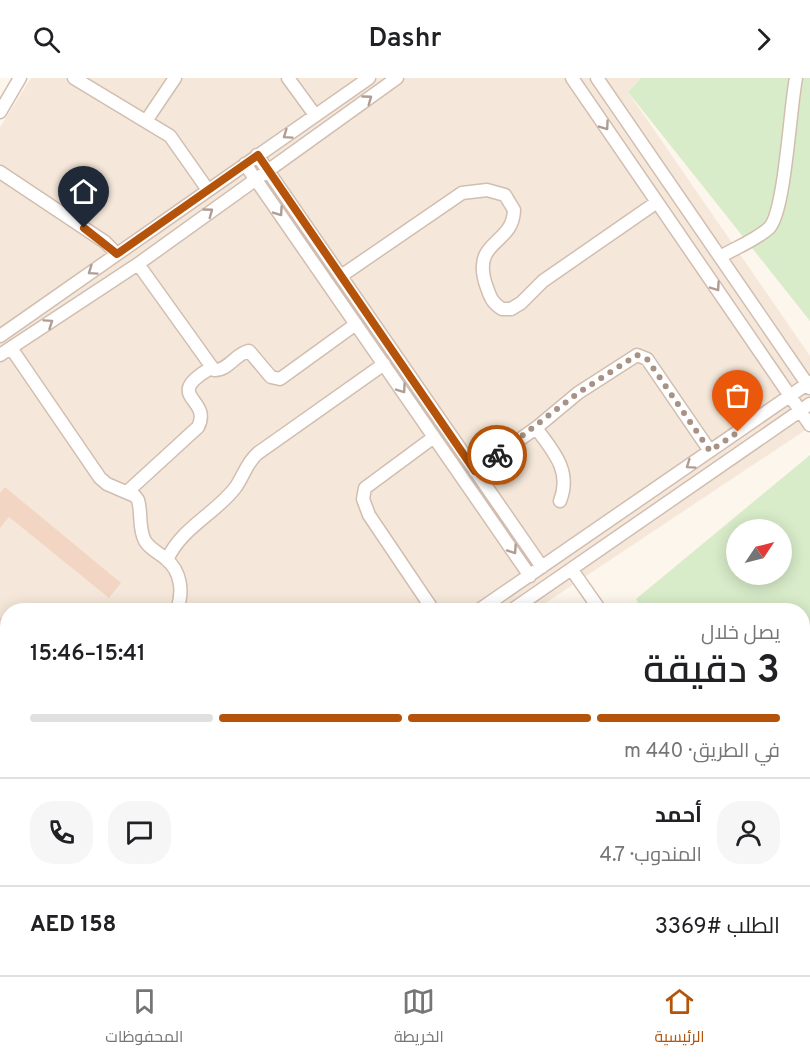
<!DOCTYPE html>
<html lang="ar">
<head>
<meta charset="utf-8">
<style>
  body { margin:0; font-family:Overpass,Cairo,sans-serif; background:#f6f6f6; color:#202124; direction:rtl; height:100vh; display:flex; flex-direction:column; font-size:22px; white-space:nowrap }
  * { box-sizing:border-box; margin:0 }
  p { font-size:20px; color:#757577 }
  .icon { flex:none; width:33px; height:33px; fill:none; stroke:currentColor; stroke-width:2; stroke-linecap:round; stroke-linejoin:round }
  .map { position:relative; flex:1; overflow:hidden; direction:ltr }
  .drawer { position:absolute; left:0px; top:525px; width:810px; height:372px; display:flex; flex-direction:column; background:#fff; border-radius:24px 24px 0 0; box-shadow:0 3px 15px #0003; direction:rtl }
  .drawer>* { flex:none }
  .needle { width:39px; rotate:55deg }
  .tools { position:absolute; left:726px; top:441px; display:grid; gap:12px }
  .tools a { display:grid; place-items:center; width:66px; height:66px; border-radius:50%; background:#fff; box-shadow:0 3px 15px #0003; font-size:30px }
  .pin { position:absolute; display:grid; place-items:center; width:51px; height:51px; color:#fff; margin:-62px -26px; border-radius:50% 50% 50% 0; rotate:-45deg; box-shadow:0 0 6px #0007 }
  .pin .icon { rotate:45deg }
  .courier { position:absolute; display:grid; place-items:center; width:60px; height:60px; margin:-30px; border:4px solid #b45309; border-radius:50%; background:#fff; color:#222; box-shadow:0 2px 8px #0007 }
  .head em { font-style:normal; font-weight:600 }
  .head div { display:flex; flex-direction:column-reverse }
  .head { display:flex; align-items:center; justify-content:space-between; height:102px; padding:0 30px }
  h1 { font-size:39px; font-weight:600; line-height:45px }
  .bar { display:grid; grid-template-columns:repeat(4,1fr); gap:9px 6px; align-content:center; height:72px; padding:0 30px }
  .bar i { height:8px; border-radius:4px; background:#e0e0e0 }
  .bar .on { background:#b45309 }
  .bar p { grid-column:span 4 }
  .line { display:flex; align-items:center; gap:15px; padding:0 30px; border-top:2px solid #e0e0e0 }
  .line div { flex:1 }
  .round { display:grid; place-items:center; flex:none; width:63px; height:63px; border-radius:24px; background:#f6f6f6 }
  header { display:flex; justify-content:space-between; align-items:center; height:78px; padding:0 30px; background:#fff; font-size:27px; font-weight:600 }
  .menu { display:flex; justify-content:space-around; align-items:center; height:84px; border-top:2px solid #e0e0e0; background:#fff; font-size:16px; color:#757577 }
  .menu a { display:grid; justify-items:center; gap:3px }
  .menu .on { color:#b45309 }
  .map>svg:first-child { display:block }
</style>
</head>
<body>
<header><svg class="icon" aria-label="forward" viewBox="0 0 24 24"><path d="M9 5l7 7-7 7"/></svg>Dashr<svg class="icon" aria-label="search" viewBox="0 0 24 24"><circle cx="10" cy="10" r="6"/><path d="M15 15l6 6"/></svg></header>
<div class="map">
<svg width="810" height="897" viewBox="0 0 810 897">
  <rect width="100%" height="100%" fill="#fdf6ec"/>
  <!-- residential -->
  <path fill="#f5e8da" d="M31 0H641L628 14 810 278V349L535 532H8V890H15L0 897V49Z"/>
  <!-- education -->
  <path fill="#f3e8fa" d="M84 890H394L399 897H89Z"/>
  <!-- green -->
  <path fill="#d8ecc9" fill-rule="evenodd" d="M641 0H810V243L628 14Z
    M810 377V897H502L497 890H802V532H642L636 521ZM736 452H782V496H736Z"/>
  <!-- building -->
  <path fill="#f3d5c3" d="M5 409 121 505 109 520 9 439 0 450V415Z
    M0 539 8 545V569L0 563Z
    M230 890H268L273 897H248L245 892 235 897Z
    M282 890H301L290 897Z"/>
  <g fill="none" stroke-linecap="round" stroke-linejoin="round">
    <!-- minor casing -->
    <g stroke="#d1beb0" stroke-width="15">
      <path id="minor" d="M74 0 170 58 208 112
        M288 0 315 37
        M572 0 810 347
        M597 0 810 310
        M0 34 20 0
        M146 43 175 0
        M257 77 542 489
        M245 86 530 498
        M0 94 105 164 117 176
        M720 179C735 170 756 162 769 150 785 135 790 29 796 0
        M138 186 214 292C228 293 236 275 249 273L271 299 280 301 356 246
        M341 198 462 115 487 112 505 117 514 132C513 168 471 161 486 207 490 218 491 224 502 231H511L521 225 543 203 657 124
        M0 258 369 0
        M11 270 100 400 107 406 135 418 138 422C142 435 138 450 145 463 150 471 159 475 166 481 182 494 183 515 177 532
        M0 277 138 186 397 0
        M536 350C553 373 572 393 560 423
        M475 393 536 350 578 315 637 277 647 281 710 373
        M127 414 198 349C213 320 161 319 211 290
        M167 482C181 450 215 436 235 410 244 398 246 385 258 375L384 286
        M572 492 600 532
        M433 532 369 437 363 421 365 410 434 359
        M479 532 810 304
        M512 532 810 326
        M0 717 8 712
        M0 816 8 822
        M0 832 8 830
        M50 890 53 897
        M414 890 419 897
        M0 896 3 897
        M26 897 38 890
        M441 897 454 893 464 897"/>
    </g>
    <!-- minor -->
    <use href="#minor" stroke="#fff" stroke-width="12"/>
  </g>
  <!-- one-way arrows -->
  <defs><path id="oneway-chevron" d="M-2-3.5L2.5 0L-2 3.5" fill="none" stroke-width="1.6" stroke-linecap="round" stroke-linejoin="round" transform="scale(1.5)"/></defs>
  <g stroke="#af9d94">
    <use href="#oneway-chevron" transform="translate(368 21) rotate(-36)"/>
    <use href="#oneway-chevron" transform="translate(605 48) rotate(55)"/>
    <use href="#oneway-chevron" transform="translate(287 57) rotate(145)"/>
    <use href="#oneway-chevron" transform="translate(209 134) rotate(-36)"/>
    <use href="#oneway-chevron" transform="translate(279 134) rotate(55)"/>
    <use href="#oneway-chevron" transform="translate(92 193) rotate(145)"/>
    <use href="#oneway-chevron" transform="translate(716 209) rotate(55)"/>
    <use href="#oneway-chevron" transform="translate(49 245) rotate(-34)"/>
    <use href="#oneway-chevron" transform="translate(402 311) rotate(55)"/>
    <use href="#oneway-chevron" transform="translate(690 387) rotate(145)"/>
    <use href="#oneway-chevron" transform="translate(513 472) rotate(56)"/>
  </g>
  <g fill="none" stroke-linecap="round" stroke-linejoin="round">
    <!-- done -->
    <path stroke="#a89285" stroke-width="6" stroke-dasharray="0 10.8" d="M497 377 578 315 637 277 647 281 710 373 738 354"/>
    <!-- route -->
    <path stroke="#b45309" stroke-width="8" d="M84 150 117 176 258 77 475 393 497 377"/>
  </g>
</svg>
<div class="tools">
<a><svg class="needle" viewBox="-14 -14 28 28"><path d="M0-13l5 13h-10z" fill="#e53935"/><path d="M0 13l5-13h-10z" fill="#757577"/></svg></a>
</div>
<div class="pin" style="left:738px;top:354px;background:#ea580c"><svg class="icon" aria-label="bag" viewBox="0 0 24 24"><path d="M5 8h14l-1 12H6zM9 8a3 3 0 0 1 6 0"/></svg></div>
<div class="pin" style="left:84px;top:150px;background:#1f2937"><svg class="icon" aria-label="home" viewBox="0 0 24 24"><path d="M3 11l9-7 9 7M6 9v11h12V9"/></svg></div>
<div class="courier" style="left:497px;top:377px"><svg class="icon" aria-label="bike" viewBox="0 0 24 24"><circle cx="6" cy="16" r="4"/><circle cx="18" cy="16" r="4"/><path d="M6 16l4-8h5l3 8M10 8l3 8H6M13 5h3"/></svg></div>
<section class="drawer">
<div class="head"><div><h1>3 دقيقة</h1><p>يصل خلال</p></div><em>15:41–15:46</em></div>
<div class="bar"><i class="on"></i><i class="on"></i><i class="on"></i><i></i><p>في الطريق · 440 m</p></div>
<div class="line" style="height:108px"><a class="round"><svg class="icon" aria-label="person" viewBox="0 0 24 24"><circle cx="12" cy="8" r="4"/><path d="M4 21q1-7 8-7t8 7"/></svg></a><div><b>أحمد</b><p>المندوب · 4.7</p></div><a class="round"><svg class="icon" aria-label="chat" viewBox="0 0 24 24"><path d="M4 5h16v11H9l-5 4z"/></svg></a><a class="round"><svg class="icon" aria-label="phone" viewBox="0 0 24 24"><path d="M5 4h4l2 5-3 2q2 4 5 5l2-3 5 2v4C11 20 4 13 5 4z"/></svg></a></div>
<div class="line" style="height:78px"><div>الطلب #3369</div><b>AED 158</b></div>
</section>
</div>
<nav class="menu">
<a class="on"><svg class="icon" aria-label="home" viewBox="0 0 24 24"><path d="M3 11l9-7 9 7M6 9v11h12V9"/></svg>الرئيسية</a>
<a><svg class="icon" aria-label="map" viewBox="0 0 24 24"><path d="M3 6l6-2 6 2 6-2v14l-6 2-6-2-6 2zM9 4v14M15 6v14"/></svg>الخريطة</a>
<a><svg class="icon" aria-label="saved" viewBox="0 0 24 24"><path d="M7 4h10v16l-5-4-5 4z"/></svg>المحفوظات</a>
</nav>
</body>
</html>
